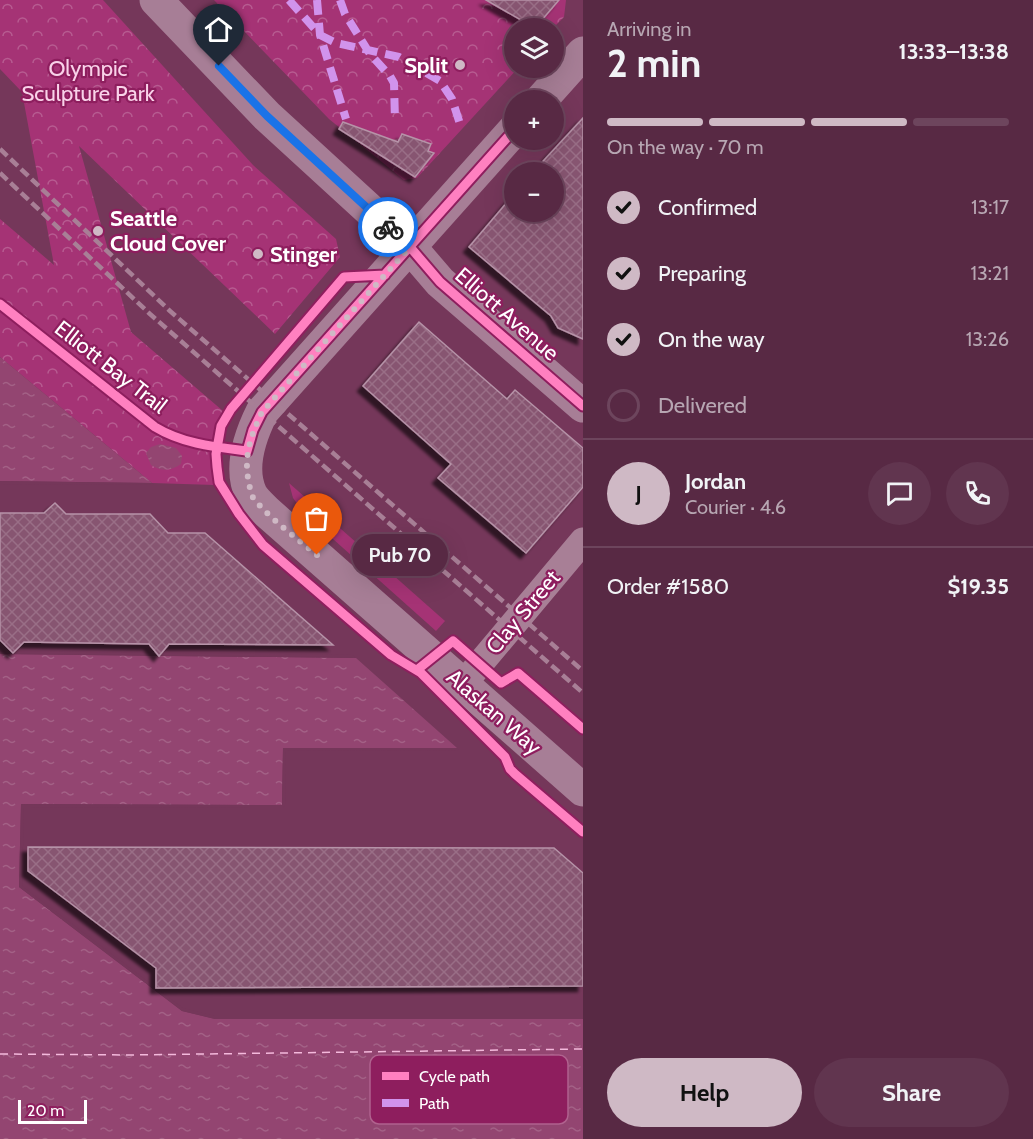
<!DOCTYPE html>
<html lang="en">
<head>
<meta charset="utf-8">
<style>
  body { margin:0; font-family:Cabin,sans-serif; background:#61354f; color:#f1f3f6; height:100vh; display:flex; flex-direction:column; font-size:22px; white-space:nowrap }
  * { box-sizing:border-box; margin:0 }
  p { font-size:20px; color:#b7a6b2 }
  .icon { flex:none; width:33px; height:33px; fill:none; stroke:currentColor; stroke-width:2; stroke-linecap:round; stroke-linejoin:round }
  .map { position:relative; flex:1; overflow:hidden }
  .side { display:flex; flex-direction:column; background:#582944; width:450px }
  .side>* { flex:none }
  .controls { position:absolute; left:504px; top:18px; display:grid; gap:12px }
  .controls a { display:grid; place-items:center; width:60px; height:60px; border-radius:50%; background:#582944; box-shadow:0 6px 24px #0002,0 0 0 2px #6d455d; font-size:30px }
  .scale { position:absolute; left:18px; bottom:15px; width:69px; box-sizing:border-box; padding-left:6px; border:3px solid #fff; border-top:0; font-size:16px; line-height:21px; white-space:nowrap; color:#fff; -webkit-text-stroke:4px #8e1e5e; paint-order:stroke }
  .pin { position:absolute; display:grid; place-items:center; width:51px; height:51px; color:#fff; margin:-62px -26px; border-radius:50% 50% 50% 0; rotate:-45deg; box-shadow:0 0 6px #0007 }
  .pin .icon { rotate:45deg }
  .courier { position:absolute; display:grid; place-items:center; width:60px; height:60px; margin:-30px; border:4px solid #1a73e8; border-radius:50%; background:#fff; color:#222; box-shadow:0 2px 8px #0007 }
  .bubble { position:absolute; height:42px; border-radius:21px; background:#582944; box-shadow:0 6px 24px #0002,0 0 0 2px #6d455d; font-size:20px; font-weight:800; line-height:42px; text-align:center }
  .overview em { font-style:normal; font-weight:800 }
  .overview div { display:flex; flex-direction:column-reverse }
  .overview { display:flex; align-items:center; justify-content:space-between; height:102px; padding:0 24px }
  h1 { font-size:39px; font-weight:800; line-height:45px }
  .bar { display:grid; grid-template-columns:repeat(4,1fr); gap:9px 6px; align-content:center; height:72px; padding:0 24px }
  .bar i { height:8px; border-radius:4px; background:#6d455d }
  .bar .selected { background:#cfb9c5 }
  .bar p { grid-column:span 4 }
  .line { display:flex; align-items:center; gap:15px; padding:0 24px; border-top:2px solid #6d455d }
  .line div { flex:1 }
  .round { display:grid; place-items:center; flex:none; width:63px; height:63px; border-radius:32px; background:#61354f }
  ol { padding:0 24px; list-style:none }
  li { display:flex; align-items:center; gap:18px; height:66px }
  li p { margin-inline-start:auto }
  li .icon { padding:6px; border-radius:50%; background:#cfb9c5; color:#111; stroke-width:4 }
  li:last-child { color:#b7a6b2 }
  li i { width:33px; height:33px; border:3px solid #6d455d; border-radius:50% }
  .primary-button { display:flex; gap:12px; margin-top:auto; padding:12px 24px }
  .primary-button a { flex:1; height:69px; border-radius:36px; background:#cfb9c5; color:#111; font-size:24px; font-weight:800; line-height:69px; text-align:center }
  .primary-button a+a { background:#61354f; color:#f1f3f6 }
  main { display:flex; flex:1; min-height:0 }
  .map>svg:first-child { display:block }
</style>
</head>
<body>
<main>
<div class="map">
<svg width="583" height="1139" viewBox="0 0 583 1139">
  <defs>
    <pattern id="park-crowns" width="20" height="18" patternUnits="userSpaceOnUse" patternTransform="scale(1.5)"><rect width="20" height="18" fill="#a53375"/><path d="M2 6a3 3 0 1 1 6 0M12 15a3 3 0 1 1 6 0" fill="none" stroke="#b75c91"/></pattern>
    <pattern id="water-ripples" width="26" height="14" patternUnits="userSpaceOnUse" patternTransform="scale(1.5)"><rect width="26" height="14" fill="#934571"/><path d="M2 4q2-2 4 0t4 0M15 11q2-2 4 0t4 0" fill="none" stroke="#a36186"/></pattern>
    <pattern id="building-cross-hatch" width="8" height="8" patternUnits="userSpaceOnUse" patternTransform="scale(1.5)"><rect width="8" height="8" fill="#875571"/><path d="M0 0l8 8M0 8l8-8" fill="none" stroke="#996e86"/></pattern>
    <filter id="shadow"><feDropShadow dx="-5.5" dy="5.5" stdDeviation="1.5" flood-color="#0009"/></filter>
  </defs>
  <rect width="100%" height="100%" fill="#75375a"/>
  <!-- grass -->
  <path fill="#a53375" d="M289 483 445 621 436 631 305 514 293 498Z"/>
  <!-- park -->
  <path fill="url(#park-crowns)" d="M0 0H103L253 165 336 239 340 257 275 334 79 146 131 332 223 411C210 434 208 460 215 485L152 483 0 357V219L54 265 22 92 0 69Z
    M214 0H566L564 17 553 28H514V68H518L417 178 404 180 329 119Z"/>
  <!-- water -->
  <path fill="url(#water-ripples)" d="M0 357 152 483 0 481Z
    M160 444 176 448 182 456 181 464C171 471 161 472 151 465L146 453 151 447Z
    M0 654 356 658 457 748H283L282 805 21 804 19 887 182 1011 215 1019H583V1139H0Z"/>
  <!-- pier -->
  <path fill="#75375a" d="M0 481 152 483 154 485 0 484Z
    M0 651 352 655 356 658 0 654Z
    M283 748H457L459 750 286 751 285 805 283 808 24 807 22 886 183 1008 215 1016H583V1019H215L182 1011 19 887 21 804 282 805Z"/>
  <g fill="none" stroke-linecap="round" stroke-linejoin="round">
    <!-- ferry -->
    <path stroke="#f4b9dc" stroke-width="1.5" stroke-dasharray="8 6" stroke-linecap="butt" d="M0 1054 129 1055 583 1049"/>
  </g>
  <!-- building -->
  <path fill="url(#building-cross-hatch)" stroke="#b693a8" stroke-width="1.5" filter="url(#shadow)" d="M486 0H559L535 28Z
    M583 118V339L558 328 551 316 469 247 514 194V212H554V172H533Z
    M343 122 398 142 402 134 431 144 428 151 434 153 415 177 339 129Z
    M419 322 507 399 515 390 583 448V487L526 553 438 478 451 464 363 386Z
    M55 503 66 514H150L168 533H205L333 645 169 644 159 656 149 644 24 642 13 653 0 640V513H44Z
    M28 847 554 848 583 873V986L156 988V968L28 871Z"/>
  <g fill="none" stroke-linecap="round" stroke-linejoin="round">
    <!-- minor -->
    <path stroke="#a87f96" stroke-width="27" d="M463 684 583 541"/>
    <!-- major -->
    <path stroke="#a77e96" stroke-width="33" d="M156 0 267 116 410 247 440 282 583 406
      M541 100 583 53
      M514 130 262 412C250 436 239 468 251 494 254 500 262 507 267 512L583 790"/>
    <!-- rail -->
    <path stroke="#a87f96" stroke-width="4.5" stroke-dasharray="10 4.5" stroke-linecap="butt" d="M0 149 170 311 583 671
      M0 173 150 314 583 693"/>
    <!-- quiet -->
    <path stroke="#d193ec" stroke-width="8" stroke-dasharray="15 8" stroke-linecap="butt" d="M289 0 320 35 336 43 399 57 440 81 452 99 460 124
      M317 0 320 35 346 119
      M340 0 345 14 370 54 390 76 394 83 395 121"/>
    <!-- cycleway casing -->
    <g stroke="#8e1e5e" stroke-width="13">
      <path id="cycleway" d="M410 247 440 282 583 406
        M385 275 344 277 231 409 221 426 216 454 217 467 219 482 239 514 263 545 391 655 421 673 505 757 510 769 515 774 583 832
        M0 304 155 427C183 444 215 447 247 451L253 430 262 412 514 130
        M417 670 453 641 501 683 518 673 583 729"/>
    </g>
    <!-- cycleway -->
    <use href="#cycleway" stroke="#ff80c0" stroke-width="9"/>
  </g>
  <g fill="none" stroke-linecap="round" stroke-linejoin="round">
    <!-- done -->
    <path stroke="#cfb9c5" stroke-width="6" stroke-dasharray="0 10.8" d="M317 555C299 540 265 515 252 496 250 492 250 487 249 483 243 457 251 435 262 412L410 247 388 227"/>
    <!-- route -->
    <path stroke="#1a73e8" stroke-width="8" d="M219 66 267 116 388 227"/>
  </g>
  <!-- markers -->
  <g fill="#cfb9c5" stroke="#8e1e5e" stroke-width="2">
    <circle cx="460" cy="65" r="6"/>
    <circle cx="98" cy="231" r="6"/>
    <circle cx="258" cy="254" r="6"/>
  </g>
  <g text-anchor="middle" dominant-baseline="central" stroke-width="4.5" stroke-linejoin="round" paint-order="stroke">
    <!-- poi labels -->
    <g font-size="22" font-weight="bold" fill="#fff" stroke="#8e1e5e" text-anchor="start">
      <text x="448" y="65" text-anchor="end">Split</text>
      <text x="110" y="218">Seattle<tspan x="110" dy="25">Cloud Cover</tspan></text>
      <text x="270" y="254">Stinger</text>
    </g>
    <!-- park labels -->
    <g font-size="22" fill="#f9d2e9" stroke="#8e1e5e">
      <text x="88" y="68">Olympic<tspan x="88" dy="25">Sculpture Park</tspan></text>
    </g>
    <!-- street labels -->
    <g font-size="22" fill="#fff" stroke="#8e1e5e">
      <text transform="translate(507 314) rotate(41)">Elliott Avenue</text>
      <text transform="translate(111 367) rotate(38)">Elliott Bay Trail</text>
      <text transform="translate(523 612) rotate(-50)">Clay Street</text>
      <text transform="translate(494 712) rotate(41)">Alaskan Way</text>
    </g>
  </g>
  <!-- legend -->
  <rect x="370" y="1055" width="198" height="69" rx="9" fill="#8e1e5e" stroke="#b0628e" stroke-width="1.5"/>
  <rect x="382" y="1072" width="27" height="8" fill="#ff80c0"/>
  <rect x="382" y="1099" width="27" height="8" fill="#d193ec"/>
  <g font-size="16" fill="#fff">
    <text x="419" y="1082">Cycle path</text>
    <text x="419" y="1109">Path</text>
  </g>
</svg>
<div class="controls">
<a><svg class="icon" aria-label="layers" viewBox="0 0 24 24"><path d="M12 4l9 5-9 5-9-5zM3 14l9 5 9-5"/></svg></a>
<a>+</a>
<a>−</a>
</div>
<div class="scale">20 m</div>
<div class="pin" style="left:317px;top:555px;background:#ea580c"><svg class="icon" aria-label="bag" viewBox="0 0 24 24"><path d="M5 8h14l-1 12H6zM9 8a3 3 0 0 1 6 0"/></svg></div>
<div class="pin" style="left:219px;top:66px;background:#1f2937"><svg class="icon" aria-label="home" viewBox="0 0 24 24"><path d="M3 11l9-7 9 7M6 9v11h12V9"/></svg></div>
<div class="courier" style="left:388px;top:227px"><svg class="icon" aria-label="bike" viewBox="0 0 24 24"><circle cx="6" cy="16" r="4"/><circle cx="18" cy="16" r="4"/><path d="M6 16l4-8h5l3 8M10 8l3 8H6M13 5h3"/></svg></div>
<div class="bubble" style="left:352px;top:534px;width:96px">Pub 70</div>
</div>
<section class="side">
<div class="overview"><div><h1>2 min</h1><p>Arriving in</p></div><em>13:33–13:38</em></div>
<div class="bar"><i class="selected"></i><i class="selected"></i><i class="selected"></i><i></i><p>On the way · 70 m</p></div>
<ol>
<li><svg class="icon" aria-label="check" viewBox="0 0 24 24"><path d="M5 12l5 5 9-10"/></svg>Confirmed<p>13:17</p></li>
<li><svg class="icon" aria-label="check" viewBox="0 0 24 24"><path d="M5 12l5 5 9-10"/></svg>Preparing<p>13:21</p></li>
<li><svg class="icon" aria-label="check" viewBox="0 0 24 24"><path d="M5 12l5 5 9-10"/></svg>On the way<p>13:26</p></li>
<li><i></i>Delivered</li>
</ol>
<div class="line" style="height:108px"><b class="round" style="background:#cfb9c5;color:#111">J</b><div><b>Jordan</b><p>Courier · 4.6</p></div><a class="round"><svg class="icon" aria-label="chat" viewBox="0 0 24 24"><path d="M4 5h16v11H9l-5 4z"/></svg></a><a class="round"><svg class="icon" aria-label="phone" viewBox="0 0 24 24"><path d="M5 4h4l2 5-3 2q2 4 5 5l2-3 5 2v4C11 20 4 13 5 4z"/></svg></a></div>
<div class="line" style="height:78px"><div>Order #1580</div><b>$19.35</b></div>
<div class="primary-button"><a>Help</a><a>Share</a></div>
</section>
</main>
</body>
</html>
